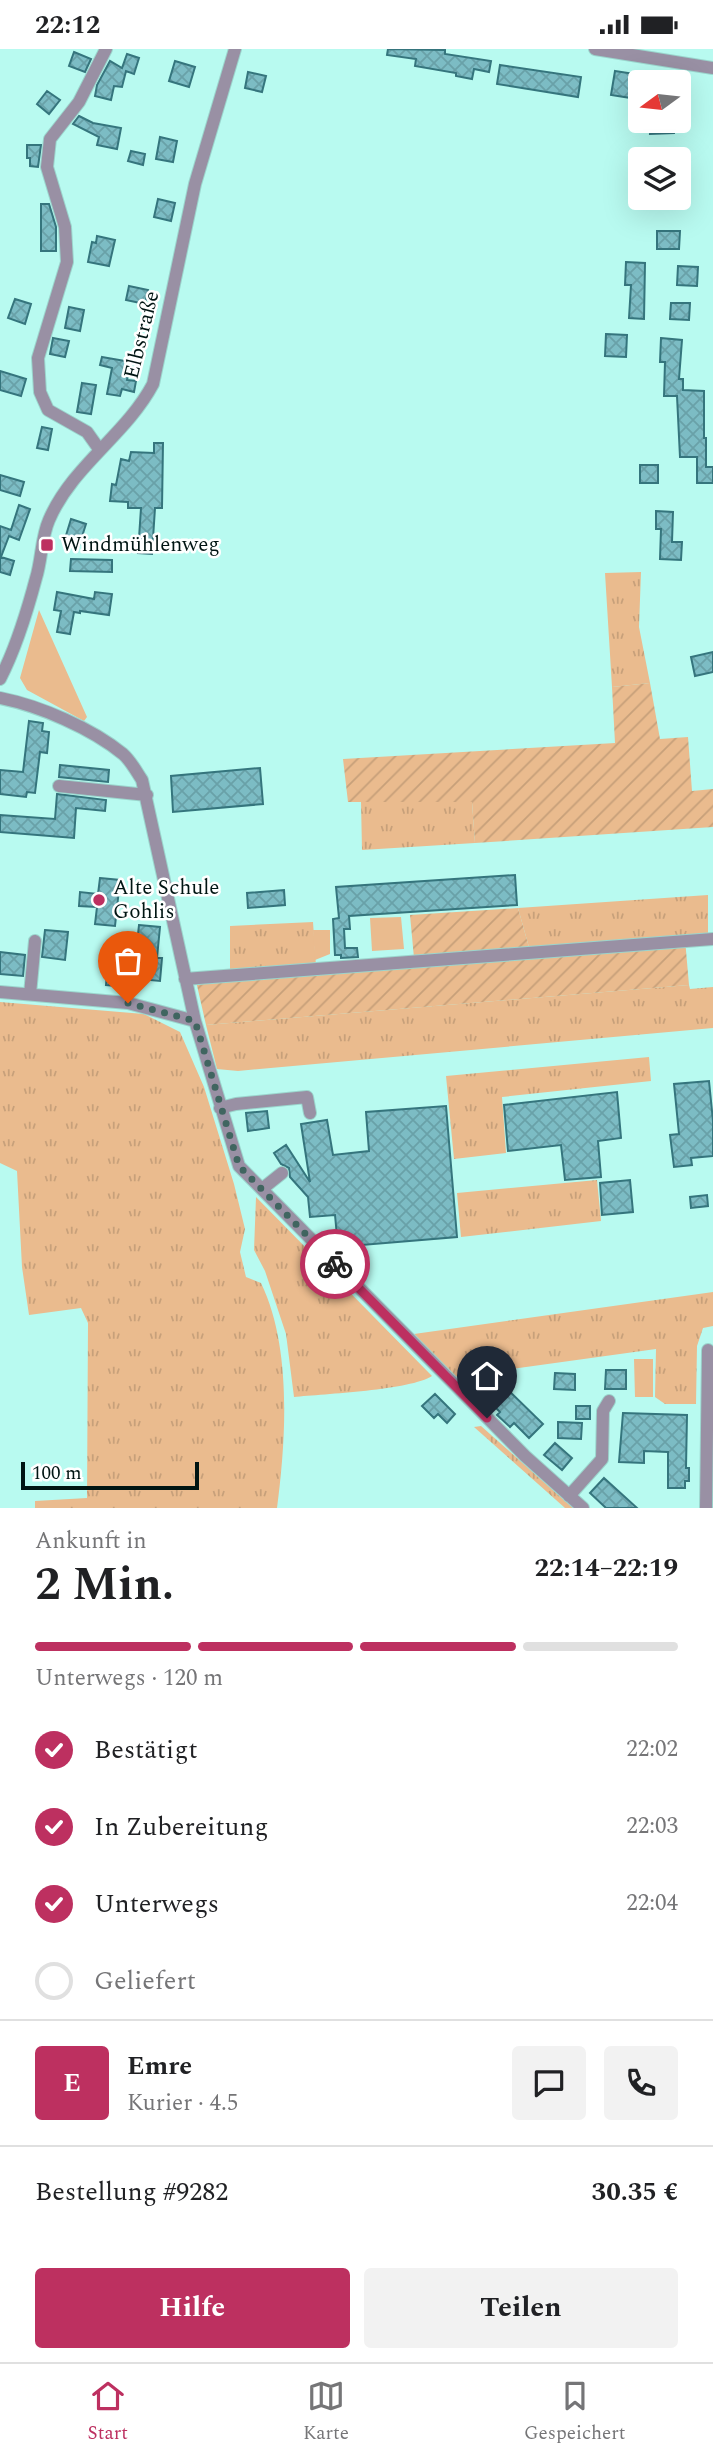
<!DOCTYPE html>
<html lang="de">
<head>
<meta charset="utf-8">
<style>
  body { margin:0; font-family:Spectral,serif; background:#f2f2f2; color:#202124; height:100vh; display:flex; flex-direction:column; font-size:26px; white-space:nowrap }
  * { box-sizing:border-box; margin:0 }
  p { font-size:23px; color:#757577 }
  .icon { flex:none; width:38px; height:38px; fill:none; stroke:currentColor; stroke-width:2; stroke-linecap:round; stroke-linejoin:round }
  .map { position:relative; height:1459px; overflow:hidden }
  .sheet { display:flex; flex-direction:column; background:#fff; flex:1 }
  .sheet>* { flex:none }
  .needle { width:46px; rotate:255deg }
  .fabs { position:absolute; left:628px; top:21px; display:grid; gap:14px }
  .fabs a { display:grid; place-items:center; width:63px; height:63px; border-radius:7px; background:#fff; box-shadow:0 7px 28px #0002; font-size:35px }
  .scale { position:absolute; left:21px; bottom:18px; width:178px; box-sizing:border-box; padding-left:7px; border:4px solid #001513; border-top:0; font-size:19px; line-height:24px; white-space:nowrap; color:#001513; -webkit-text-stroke:5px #fff; paint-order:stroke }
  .pin { position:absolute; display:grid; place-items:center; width:60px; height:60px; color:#fff; margin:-72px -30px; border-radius:50% 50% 50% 0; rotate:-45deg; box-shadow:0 0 7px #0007 }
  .pin .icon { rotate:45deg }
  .courier { position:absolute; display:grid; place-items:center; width:70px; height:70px; margin:-35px; border:5px solid #bd3060; border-radius:50%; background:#fff; color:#222; box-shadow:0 2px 9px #0007 }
  .overview em { font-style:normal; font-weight:700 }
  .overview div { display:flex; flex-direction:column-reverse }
  .overview { display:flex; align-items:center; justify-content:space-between; height:119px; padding:0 35px }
  h1 { font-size:46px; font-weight:700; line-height:52px }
  .bar { display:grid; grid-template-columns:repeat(4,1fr); gap:10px 7px; align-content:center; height:84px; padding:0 35px }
  .bar i { height:9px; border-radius:5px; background:#e0e0e0 }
  .bar .on { background:#bd3060 }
  .bar p { grid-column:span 4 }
  .line { display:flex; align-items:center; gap:18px; padding:0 35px; border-top:2px solid #e0e0e0 }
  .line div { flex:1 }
  .round { display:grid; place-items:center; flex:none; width:74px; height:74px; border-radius:7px; background:#f2f2f2 }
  ol { padding:0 35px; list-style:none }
  li { display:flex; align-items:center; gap:21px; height:77px }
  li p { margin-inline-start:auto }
  li .icon { padding:7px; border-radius:50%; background:#bd3060; color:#fff; stroke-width:4 }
  li:last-child { color:#757577 }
  li i { width:38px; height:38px; border:4px solid #e0e0e0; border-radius:50% }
  .primary-button { display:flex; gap:14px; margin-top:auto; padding:14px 35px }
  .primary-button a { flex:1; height:80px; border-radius:7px; background:#bd3060; color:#fff; font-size:28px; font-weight:700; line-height:80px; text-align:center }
  .primary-button a+a { background:#f2f2f2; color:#202124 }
  .status { display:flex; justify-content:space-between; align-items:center; height:49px; padding:0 35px; background:#fff; direction:ltr }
  .status svg { height:19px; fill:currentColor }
  .tabs { display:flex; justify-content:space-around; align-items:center; height:98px; border-top:2px solid #e0e0e0; background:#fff; font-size:19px; color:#757577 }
  .tabs a { display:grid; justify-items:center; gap:4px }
  .tabs .on { color:#bd3060 }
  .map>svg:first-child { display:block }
</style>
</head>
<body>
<div class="status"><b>22:12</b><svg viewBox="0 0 49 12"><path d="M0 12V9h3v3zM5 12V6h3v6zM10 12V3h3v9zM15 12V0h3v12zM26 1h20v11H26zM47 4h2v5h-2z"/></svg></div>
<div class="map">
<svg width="713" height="1459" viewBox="0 0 713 1459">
  <defs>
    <pattern id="grass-tufts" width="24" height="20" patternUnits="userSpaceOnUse" patternTransform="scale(1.75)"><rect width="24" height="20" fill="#eabb8e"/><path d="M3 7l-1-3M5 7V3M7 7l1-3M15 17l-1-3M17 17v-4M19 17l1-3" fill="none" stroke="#c7a07a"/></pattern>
    <pattern id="garden-furrows" width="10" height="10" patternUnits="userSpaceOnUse" patternTransform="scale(1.75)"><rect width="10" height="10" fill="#eabb8e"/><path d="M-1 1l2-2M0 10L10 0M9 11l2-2" fill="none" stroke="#c7a07a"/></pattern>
    <pattern id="building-cross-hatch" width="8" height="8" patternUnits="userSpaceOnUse" patternTransform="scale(1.75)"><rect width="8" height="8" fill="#7cbcc4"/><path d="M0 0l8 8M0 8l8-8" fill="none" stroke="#69a1a8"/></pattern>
  </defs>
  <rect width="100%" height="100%" fill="#b8faf0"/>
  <!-- grass -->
  <path fill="url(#grass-tufts)" d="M641 523 639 578 650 634 612 638 605 524Z
    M361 753H472L475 794 362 801Z
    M708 846V889L530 902 518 859Z
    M313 873 316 917 230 923V877Z
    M689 936 690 940 713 938V979L238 1022 217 1020 206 976Z
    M0 953 144 965 180 983 204 1038 234 1135 245 1180 240 1203 246 1228 261 1234C292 1298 286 1390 277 1459H35V1452L87 1449 88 1274 81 1259 29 1266 22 1218 17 1122 0 1114Z
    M649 1008 651 1032 502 1048 506 1104 454 1110 446 1027Z
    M597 1131 601 1172 461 1188 457 1144Z
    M256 1148 432 1327C411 1341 324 1345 294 1348L286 1285 265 1222 254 1201Z
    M713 1243V1277L703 1279 697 1297 696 1355H665L655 1348 656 1300 454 1328 414 1285Z
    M481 1377 573 1459H565L474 1378Z"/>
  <!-- park -->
  <path fill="#eabb8e" d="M39 561 87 668 84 672 27 641 20 629Z
    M401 868 404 900 372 902 370 869Z
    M313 881H330V905L315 911Z
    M634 1310H653V1348H635Z"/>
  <!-- garden -->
  <path fill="url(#garden-furrows)" d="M650 634 660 690 688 688 692 742 713 740V778L475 794 472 753H348L343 710 615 694 612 638Z
    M518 859 530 902 685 890 689 936 206 976 196 932 414 909 410 866Z"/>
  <!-- building -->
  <path fill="url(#building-cross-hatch)" stroke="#35757d" stroke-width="2" d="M388 0 445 1V5L491 12 489 23 474 20 472 30 456 27V24L415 17 416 10 387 6Z
    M74 3 91 10 85 23 69 17Z
    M127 5 139 9 134 25 126 22 122 38 114 37 111 51 95 47 97 36 110 12 122 19Z
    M175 12 195 18 189 38 169 32Z
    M500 16 581 28 578 48 497 35Z
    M615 22 635 25 631 49 611 46Z
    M248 23 266 27 262 43 245 39Z
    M47 42 60 51 49 65 37 55Z
    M79 67 93 74 121 79 117 100 97 96 99 88 73 75Z
    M651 72H675L674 84 650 85Z
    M160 88 177 92 173 113 156 110Z
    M27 96H41L38 118 30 117V109H27Z
    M131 102 145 105 143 116 128 112Z
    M158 150 175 154 171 172 154 168Z
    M41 155H49L56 178V202H41Z
    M657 182H680L679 200H657Z
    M97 187 115 191 109 217 88 213 92 193 96 194Z
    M626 213 645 214 644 270 629 269 631 236H625Z
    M678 217 698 218 697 237 677 236Z
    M129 237 148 241 145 255 126 251Z
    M15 250 31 255 25 275 8 269Z
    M671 254H690L689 271 670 270Z
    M69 258 84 261 80 282 65 279Z
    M606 285 627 286 626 308 605 307Z
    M53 289 69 292 65 308 50 305Z
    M661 289 682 291 679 330H683V341L704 342V389H706V418H713V434H697V408H680L677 347H664L665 313H660Z
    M102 308 131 313 127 331 136 332 134 343 122 340 120 347 107 345 112 319 100 316Z
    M0 322 26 330 21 347 0 341Z
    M82 334 96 336 91 365 77 363Z
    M42 378 52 380 48 401 37 399Z
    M154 394H163L162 459H155L152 505 138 504 141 459H128V453L110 452 112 435 116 436 121 410 129 412 131 403 154 404Z
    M640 416H658V434H640Z
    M0 426 24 433 20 447 0 441Z
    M19 456 30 460 19 491 9 487 1 508 14 512 10 526 0 523V477L11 481Z
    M656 462 673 463 672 493H682L681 511 660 510 661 480H656Z
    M71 470 86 475 79 497 64 493Z
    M71 510 112 511V523L70 522Z
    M57 543 94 550 95 543 112 545 109 566 80 562V564L74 563 70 585 57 583 61 562 54 561Z
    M713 603V623L695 627 691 608Z
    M29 672 43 674 42 682 49 683 47 704 40 703 35 744 27 743 26 748 0 745V721L23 723Z
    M60 716 109 721 108 733 59 728Z
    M260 719 263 755 173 763 171 727Z
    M57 745 106 751 105 762 76 759 74 789 0 783V766L55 770Z
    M515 826 517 856 349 867 350 880H344L345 899H357L358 908 341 909V906H335L333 870 339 869 336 838Z
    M100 829 120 831 115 877 95 875 97 858 79 857 80 843 98 845Z
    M284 841 285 856 248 859 247 844Z
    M139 876 160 878 157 909H162L160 932 129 929V938L106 936 108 913H113L115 891 137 894Z
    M45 881 68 883 65 911 42 908Z
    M0 903 25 906 23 927 0 925Z
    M709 1032 713 1072V1107L691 1109 692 1116 674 1118 670 1086 679 1085 674 1035Z
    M617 1043 621 1089 598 1092 601 1128 565 1131 561 1096 508 1102 504 1056Z
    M446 1057 457 1188 338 1198 335 1166 310 1168 308 1148 290 1128 289 1119 281 1115 274 1104 286 1096 310 1133 301 1075 327 1071 333 1106 369 1102 366 1063Z
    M267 1062 269 1079 248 1082 246 1064Z
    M630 1131 633 1163 602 1166 600 1134Z
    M707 1146 708 1157 691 1159 690 1148Z
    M606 1321H626V1340H605Z
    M555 1324 575 1325V1341L554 1340Z
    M500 1333 543 1375 529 1389 514 1374 510 1378 497 1366 500 1363 479 1342 486 1335 492 1341Z
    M435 1345 455 1365 447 1374 438 1365 434 1369 422 1357Z
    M576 1357H590V1370H576Z
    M623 1364 687 1366 686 1419H689V1432H685V1439H668V1403L644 1402V1414L619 1413Z
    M558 1373 582 1374 581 1390 558 1389Z
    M555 1394 572 1409 562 1421 544 1406Z
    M604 1429 637 1459H606L590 1444Z"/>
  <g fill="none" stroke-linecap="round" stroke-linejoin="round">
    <!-- minor casing -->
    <g stroke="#9bd5cd" stroke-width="14">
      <path id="minor" d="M595 0 713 19
        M99 400 87 383 48 361 40 343 38 309 67 213 65 178 47 118 50 90 79 53 106 0
        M0 630C16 599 27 563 36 529 42 510 41 489 49 471 72 417 126 386 153 335L195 135 235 0
        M0 649C40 657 91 679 123 705 131 712 136 722 142 731L195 972 239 1117 525 1407 583 1459
        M59 737 147 746
        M185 930 713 890
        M0 943 128 954 195 972
        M30 945 35 892
        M220 1059 236 1055 307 1048 310 1064
        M262 1140 282 1124
        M569 1447 602 1410 603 1362 609 1352
        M706 1459 708 1301"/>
    </g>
    <!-- minor -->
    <use href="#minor" stroke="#9990a4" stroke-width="12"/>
  </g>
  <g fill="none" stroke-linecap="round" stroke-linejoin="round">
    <!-- done -->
    <path stroke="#406560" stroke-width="7" stroke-dasharray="0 12.6" d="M128 954 195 972 239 1117 335 1215"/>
    <!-- route -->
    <path stroke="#bd3060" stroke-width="9" d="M335 1215 487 1369"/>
  </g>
  <!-- markers -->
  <g fill="#bd3060" stroke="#fff" stroke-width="2.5">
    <rect x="40" y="489" width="14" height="14" rx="3.5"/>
    <circle cx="99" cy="851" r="7"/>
  </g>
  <g text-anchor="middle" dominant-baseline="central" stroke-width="5" stroke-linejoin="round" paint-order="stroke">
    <!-- street labels -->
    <g font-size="21" fill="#001513" stroke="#fff">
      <text transform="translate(142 286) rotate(-76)">Elbstraße</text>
    </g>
    <!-- poi labels -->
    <g font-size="21" fill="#001513" stroke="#fff" text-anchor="start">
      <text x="61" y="496">Windmühlenweg</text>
      <text x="113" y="839">Alte Schule<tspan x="113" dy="24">Gohlis</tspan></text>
    </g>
  </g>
</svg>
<div class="fabs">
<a><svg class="needle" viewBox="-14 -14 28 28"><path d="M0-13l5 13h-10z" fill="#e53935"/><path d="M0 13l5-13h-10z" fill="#757577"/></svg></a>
<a><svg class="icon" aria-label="layers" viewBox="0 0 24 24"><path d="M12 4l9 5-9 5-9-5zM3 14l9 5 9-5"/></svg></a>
</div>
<div class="scale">100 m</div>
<div class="pin" style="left:128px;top:954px;background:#ea580c"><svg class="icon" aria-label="bag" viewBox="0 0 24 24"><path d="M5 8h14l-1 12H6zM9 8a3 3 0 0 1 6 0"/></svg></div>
<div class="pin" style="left:487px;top:1369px;background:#1f2937"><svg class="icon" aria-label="home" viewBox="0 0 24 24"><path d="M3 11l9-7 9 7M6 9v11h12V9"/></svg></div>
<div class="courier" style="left:335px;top:1215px"><svg class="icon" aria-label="bike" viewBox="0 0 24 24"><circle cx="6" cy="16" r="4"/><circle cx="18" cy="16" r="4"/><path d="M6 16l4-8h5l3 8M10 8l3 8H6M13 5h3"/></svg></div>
</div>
<section class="sheet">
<div class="overview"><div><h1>2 Min.</h1><p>Ankunft in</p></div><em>22:14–22:19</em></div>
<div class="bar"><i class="on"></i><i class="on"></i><i class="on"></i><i></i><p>Unterwegs · 120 m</p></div>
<ol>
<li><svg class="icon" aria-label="check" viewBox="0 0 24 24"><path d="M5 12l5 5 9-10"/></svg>Bestätigt<p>22:02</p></li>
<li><svg class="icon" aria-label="check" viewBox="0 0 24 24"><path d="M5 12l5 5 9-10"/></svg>In Zubereitung<p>22:03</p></li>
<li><svg class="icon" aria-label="check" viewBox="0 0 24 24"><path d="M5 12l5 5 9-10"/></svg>Unterwegs<p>22:04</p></li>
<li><i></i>Geliefert</li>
</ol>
<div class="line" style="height:126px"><b class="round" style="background:#bd3060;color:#fff">E</b><div><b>Emre</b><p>Kurier · 4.5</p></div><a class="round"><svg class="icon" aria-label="chat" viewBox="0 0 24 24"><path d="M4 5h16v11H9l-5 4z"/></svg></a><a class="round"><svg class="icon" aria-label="phone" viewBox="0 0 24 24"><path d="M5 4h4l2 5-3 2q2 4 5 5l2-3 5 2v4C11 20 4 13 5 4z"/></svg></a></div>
<div class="line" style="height:91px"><div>Bestellung #9282</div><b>30.35 €</b></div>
<div class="primary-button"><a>Hilfe</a><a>Teilen</a></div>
</section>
<nav class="tabs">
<a class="on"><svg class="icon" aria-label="home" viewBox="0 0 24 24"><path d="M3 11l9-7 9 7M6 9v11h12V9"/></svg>Start</a>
<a><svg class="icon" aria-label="map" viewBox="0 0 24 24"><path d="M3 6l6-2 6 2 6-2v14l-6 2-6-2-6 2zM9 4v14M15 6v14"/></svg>Karte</a>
<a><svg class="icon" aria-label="saved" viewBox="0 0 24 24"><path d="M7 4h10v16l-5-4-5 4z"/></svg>Gespeichert</a>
</nav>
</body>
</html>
